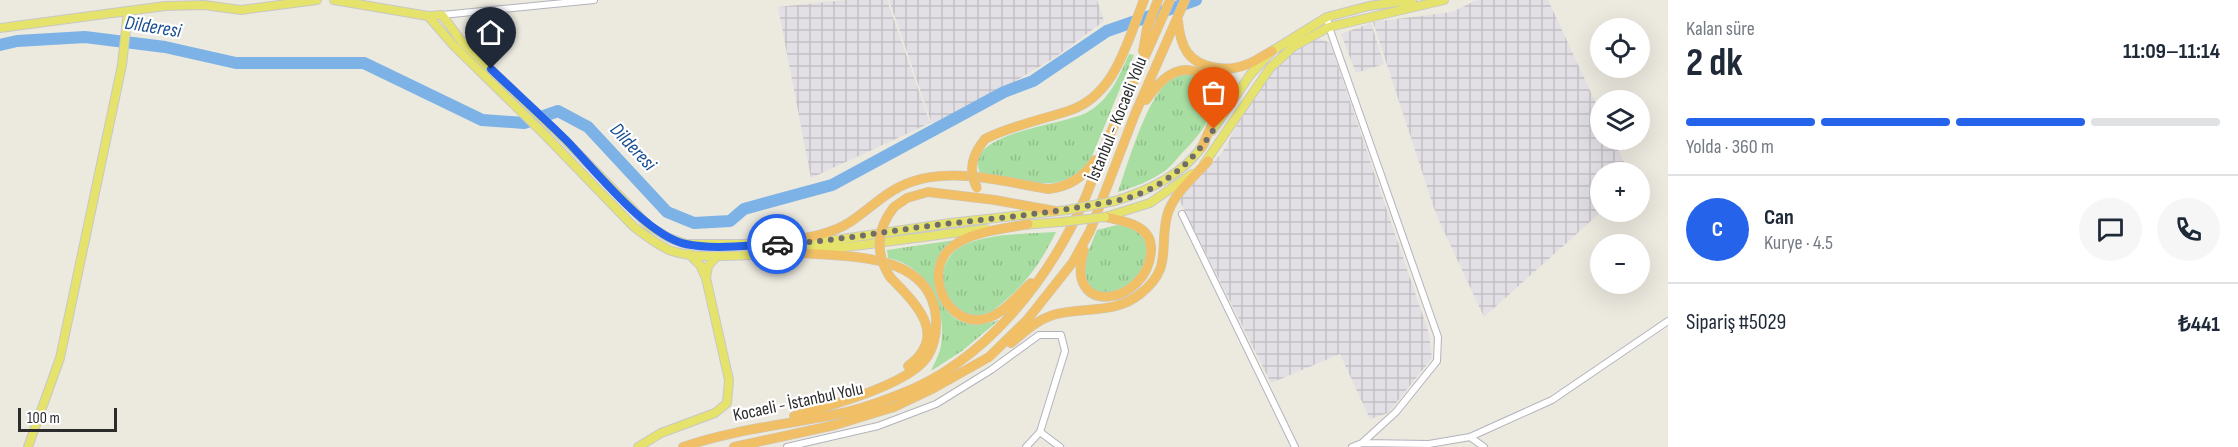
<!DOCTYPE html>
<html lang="tr">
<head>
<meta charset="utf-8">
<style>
  body { margin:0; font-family:"Sofia Sans Condensed",sans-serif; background:#f6f6f7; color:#1f2937; height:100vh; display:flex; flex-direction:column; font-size:22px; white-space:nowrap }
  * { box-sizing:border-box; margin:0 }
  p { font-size:20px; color:#747a83 }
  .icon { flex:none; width:33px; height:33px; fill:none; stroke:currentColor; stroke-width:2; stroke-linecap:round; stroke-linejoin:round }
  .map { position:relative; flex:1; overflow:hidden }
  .side { display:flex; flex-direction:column; background:#fff; width:570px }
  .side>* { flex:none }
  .buttons { position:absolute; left:1590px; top:18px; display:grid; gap:12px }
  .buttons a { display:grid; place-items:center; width:60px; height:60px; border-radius:50%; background:#fff; box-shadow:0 6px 24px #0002; font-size:30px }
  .scale { position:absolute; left:18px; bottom:15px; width:99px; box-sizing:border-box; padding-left:6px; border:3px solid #2c2c2c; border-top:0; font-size:16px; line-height:21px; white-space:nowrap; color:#2c2c2c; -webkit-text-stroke:4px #fff; paint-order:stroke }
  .pin { position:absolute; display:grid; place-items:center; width:51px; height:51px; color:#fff; margin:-62px -26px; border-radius:50% 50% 50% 0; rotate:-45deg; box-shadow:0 0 6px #0007 }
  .pin .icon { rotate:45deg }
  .courier { position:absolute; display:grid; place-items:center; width:60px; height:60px; margin:-30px; border:4px solid #2563eb; border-radius:50%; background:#fff; color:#222; box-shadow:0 2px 8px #0007 }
  .summary em { font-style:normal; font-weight:700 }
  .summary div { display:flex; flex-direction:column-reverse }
  .summary { display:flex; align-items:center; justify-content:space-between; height:102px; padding:0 18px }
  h1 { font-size:39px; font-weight:700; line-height:45px }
  .bar { display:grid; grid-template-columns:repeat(4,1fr); gap:9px 6px; align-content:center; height:72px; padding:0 18px }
  .bar i { height:8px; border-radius:4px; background:#e0e1e3 }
  .bar .current { background:#2563eb }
  .bar p { grid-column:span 4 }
  .line { display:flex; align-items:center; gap:15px; padding:0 18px; border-top:2px solid #e0e1e3 }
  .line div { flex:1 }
  .round { display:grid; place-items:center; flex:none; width:63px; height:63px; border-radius:32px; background:#f6f6f7 }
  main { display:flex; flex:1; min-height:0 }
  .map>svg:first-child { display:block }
</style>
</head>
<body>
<main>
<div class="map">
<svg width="1668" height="447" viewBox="0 0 1668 447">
  <defs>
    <pattern id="industrial-grid" width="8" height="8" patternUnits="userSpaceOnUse" patternTransform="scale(1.5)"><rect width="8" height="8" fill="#e2dfe5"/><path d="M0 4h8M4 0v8" fill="none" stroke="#c2c0c5"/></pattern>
    <pattern id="grass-tufts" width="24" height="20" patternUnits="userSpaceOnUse" patternTransform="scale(1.5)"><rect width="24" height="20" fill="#a8dea1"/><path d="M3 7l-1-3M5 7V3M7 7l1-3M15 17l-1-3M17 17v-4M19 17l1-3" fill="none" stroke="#91bf8b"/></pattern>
  </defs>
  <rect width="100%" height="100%" fill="#ece9df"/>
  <!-- industrial -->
  <path fill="url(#industrial-grid)" d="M846 0H887L930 123 811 178 778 7Z
    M889 0H1097L1104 21 1054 58 998 91 932 124Z
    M1477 0H1548L1600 112V140H1613L1629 172H1600L1601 212 1484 317 1436 214 1373 22 1452 12Z
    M1371 23 1384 64 1356 73 1341 34Z
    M1316 37 1330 43 1429 334 1432 358 1388 413 1370 419 1340 354 1271 383 1178 197 1222 153 1253 96 1276 66Z"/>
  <!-- grass -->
  <path fill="url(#grass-tufts)" d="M1129 54 1134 55 1092 156C1070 199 1018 180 980 174 979 170 977 165 978 160 985 131 1061 125 1086 113 1109 101 1119 77 1129 54Z
    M1190 73C1235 92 1204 132 1181 154 1176 160 1171 166 1165 171 1150 181 1135 187 1118 192 1127 165 1144 109 1162 88 1169 79 1179 75 1190 73Z
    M1117 225C1151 228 1159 260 1133 281 1124 289 1113 291 1102 294L1089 288C1080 264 1088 253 1097 230Z
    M1056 232C1042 261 1026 284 1001 304 996 308 991 313 985 314 946 326 922 260 969 243 995 233 1028 234 1056 232Z
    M955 240 935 284C943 319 965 332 999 320L962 351 931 371C934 363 940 354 941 345 947 307 928 266 888 258L887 250Z"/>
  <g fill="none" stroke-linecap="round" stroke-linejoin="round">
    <!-- river -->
    <path stroke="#7cb2e5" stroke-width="12" d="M0 45 17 41 85 37 165 47 236 63H364L482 120 524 123 558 111 588 127 667 212 694 223 730 221 744 209 832 185 1004 92 1033 81 1107 31 1196 0"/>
    <!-- minor casing -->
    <g stroke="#b3b3be" stroke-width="8">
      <path id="minor" d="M442 15 594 0
        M1327 17 1329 27 1438 337 1437 361 1396 412 1362 443 1352 447
        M1182 214 1295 447
        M1040 432 1060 447
        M1470 437 1552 400 1668 321
        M1362 443 1429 444 1470 437 1484 447
        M787 447 878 426 936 404 991 370 1039 335H1061L1065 351 1040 432 1026 447"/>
    </g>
    <!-- major casing -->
    <g stroke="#c8c8c8" stroke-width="10">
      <path id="major" d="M334 0 428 16 442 15 462 42 565 140 649 226 669 238 686 244H775
        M428 16 454 46 544 134 634 227C645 235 656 244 669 250 693 259 725 256 750 255 830 252 907 238 986 229
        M0 28 165 6 204 5 241 10 317 0
        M1212 131 1250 75 1272 51 1327 17 1369 6 1412 0
        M1204 164 1270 68 1293 47 1329 27 1444 0
        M1115 201C1150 190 1185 174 1205 142
        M1105 217 1150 203 1192 174
        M1022 225 1061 222
        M794 243H815L950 223 1067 210
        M689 254 700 265 706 278 708 266 717 256
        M28 447 60 358 122 65 128 11
        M638 447 661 433 715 413 727 403 729 380 706 278"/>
    </g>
    <!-- highway casing -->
    <g stroke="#c8c8c8" stroke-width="10">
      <path id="highway" d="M1178 21C1179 31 1181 43 1187 52 1200 70 1229 72 1248 64 1256 61 1264 55 1272 51
        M1143 51 1147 28 1158 0
        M1146 100C1154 89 1163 77 1176 72 1199 63 1219 86 1217 108 1215 120 1207 135 1202 147
        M985 139C1011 126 1040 120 1068 111 1116 96 1127 41 1144 0
        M894 207 907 198 928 192 995 200 1055 211
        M1028 224C1004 229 973 231 953 246 920 271 948 331 988 318 1005 312 1018 295 1031 283
        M770 244C796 239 827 237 850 222 870 209 887 190 911 182 953 167 1006 182 1048 189 1069 187 1084 177 1095 160
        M1084 250C1063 319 1148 305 1151 251 1153 225 1124 221 1105 217
        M890 277C915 303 950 335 908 366
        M1011 343C1024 332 1037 320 1053 315 1083 306 1114 315 1140 294 1173 268 1159 249 1167 216 1172 195 1194 177 1208 161
        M794 416C828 406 901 387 924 361 934 350 937 332 936 318 931 252 848 257 801 253
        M683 447C732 430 782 425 833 415 855 411 878 403 898 395 986 362 1050 279 1086 196 1094 176 1101 156 1109 137 1129 91 1150 46 1170 0
        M734 447 835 425 894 407 932 389 989 357 1027 320 1073 262 1090 231 1135 114 1185 0"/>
    </g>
    <!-- minor -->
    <use href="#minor" stroke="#fff" stroke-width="6"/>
    <!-- major -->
    <use href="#major" stroke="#e5e36b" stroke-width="8"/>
    <!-- highway -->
    <use href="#highway" stroke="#f1c066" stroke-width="9"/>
    <!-- major-bridge casing -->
    <g stroke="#c8c8c8" stroke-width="10" stroke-linecap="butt">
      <path id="major-bridge" d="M1067 210 1115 201
        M1061 222 1105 217"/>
    </g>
    <!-- highway-bridge casing -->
    <g stroke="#c8c8c8" stroke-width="10" stroke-linecap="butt">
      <path id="highway-bridge" d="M977 188C968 170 972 155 985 139
        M890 277C875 253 876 230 894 207"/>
    </g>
    <!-- major-bridge -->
    <use href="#major-bridge" stroke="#e5e36b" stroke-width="8"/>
    <!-- highway-bridge -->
    <use href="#highway-bridge" stroke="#f1c066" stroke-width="9"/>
  </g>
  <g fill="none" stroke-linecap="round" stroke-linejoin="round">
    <!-- done -->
    <path stroke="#6f6e6b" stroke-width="6" stroke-dasharray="0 10.8" d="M777 244C837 242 895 229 954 223 998 218 1042 214 1086 206 1105 203 1126 200 1144 192 1174 178 1196 157 1214 129"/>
    <!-- route -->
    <path stroke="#2563eb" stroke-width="8" d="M491 69C516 93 542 116 567 141 596 171 647 236 686 244 713 250 749 245 777 244"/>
  </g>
  <g text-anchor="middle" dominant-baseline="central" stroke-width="4.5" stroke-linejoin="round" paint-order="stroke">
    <!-- street labels -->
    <g font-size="18" fill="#2c2c2c" stroke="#fff">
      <text transform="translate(1117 119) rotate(-68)">İstanbul - Kocaeli Yolu</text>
      <text transform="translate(798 402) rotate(-12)">Kocaeli - İstanbul Yolu</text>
    </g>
    <!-- water labels -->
    <g font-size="20" font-style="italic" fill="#194f92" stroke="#fff">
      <text transform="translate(153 27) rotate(9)">Dilderesi</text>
      <text transform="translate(633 147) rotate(47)">Dilderesi</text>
    </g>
  </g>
</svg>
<div class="buttons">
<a><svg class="icon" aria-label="locate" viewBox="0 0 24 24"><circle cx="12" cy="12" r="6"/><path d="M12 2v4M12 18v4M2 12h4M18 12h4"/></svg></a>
<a><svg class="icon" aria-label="layers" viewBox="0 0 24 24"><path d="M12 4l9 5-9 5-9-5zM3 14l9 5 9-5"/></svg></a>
<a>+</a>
<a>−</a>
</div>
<div class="scale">100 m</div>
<div class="pin" style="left:1214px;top:129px;background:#ea580c"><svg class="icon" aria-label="bag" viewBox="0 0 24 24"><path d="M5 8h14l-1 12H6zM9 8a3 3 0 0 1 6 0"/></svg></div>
<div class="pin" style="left:491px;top:69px;background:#1f2937"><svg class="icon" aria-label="home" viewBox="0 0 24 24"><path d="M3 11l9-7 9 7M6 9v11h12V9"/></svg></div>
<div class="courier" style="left:777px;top:244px"><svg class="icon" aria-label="car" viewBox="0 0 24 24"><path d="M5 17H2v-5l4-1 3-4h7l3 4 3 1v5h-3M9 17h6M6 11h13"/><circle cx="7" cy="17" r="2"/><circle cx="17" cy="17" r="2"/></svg></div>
</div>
<section class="side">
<div class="summary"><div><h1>2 dk</h1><p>Kalan süre</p></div><em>11:09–11:14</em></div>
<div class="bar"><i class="current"></i><i class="current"></i><i class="current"></i><i></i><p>Yolda · 360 m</p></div>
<div class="line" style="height:108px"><b class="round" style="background:#2563eb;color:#fff">C</b><div><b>Can</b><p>Kurye · 4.5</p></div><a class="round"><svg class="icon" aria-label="chat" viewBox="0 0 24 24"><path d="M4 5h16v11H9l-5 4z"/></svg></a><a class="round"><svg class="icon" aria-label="phone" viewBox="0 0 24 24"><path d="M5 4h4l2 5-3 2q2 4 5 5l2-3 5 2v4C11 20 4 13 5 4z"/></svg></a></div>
<div class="line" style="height:78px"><div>Sipariş #5029</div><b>₺441</b></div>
</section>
</main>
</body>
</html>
